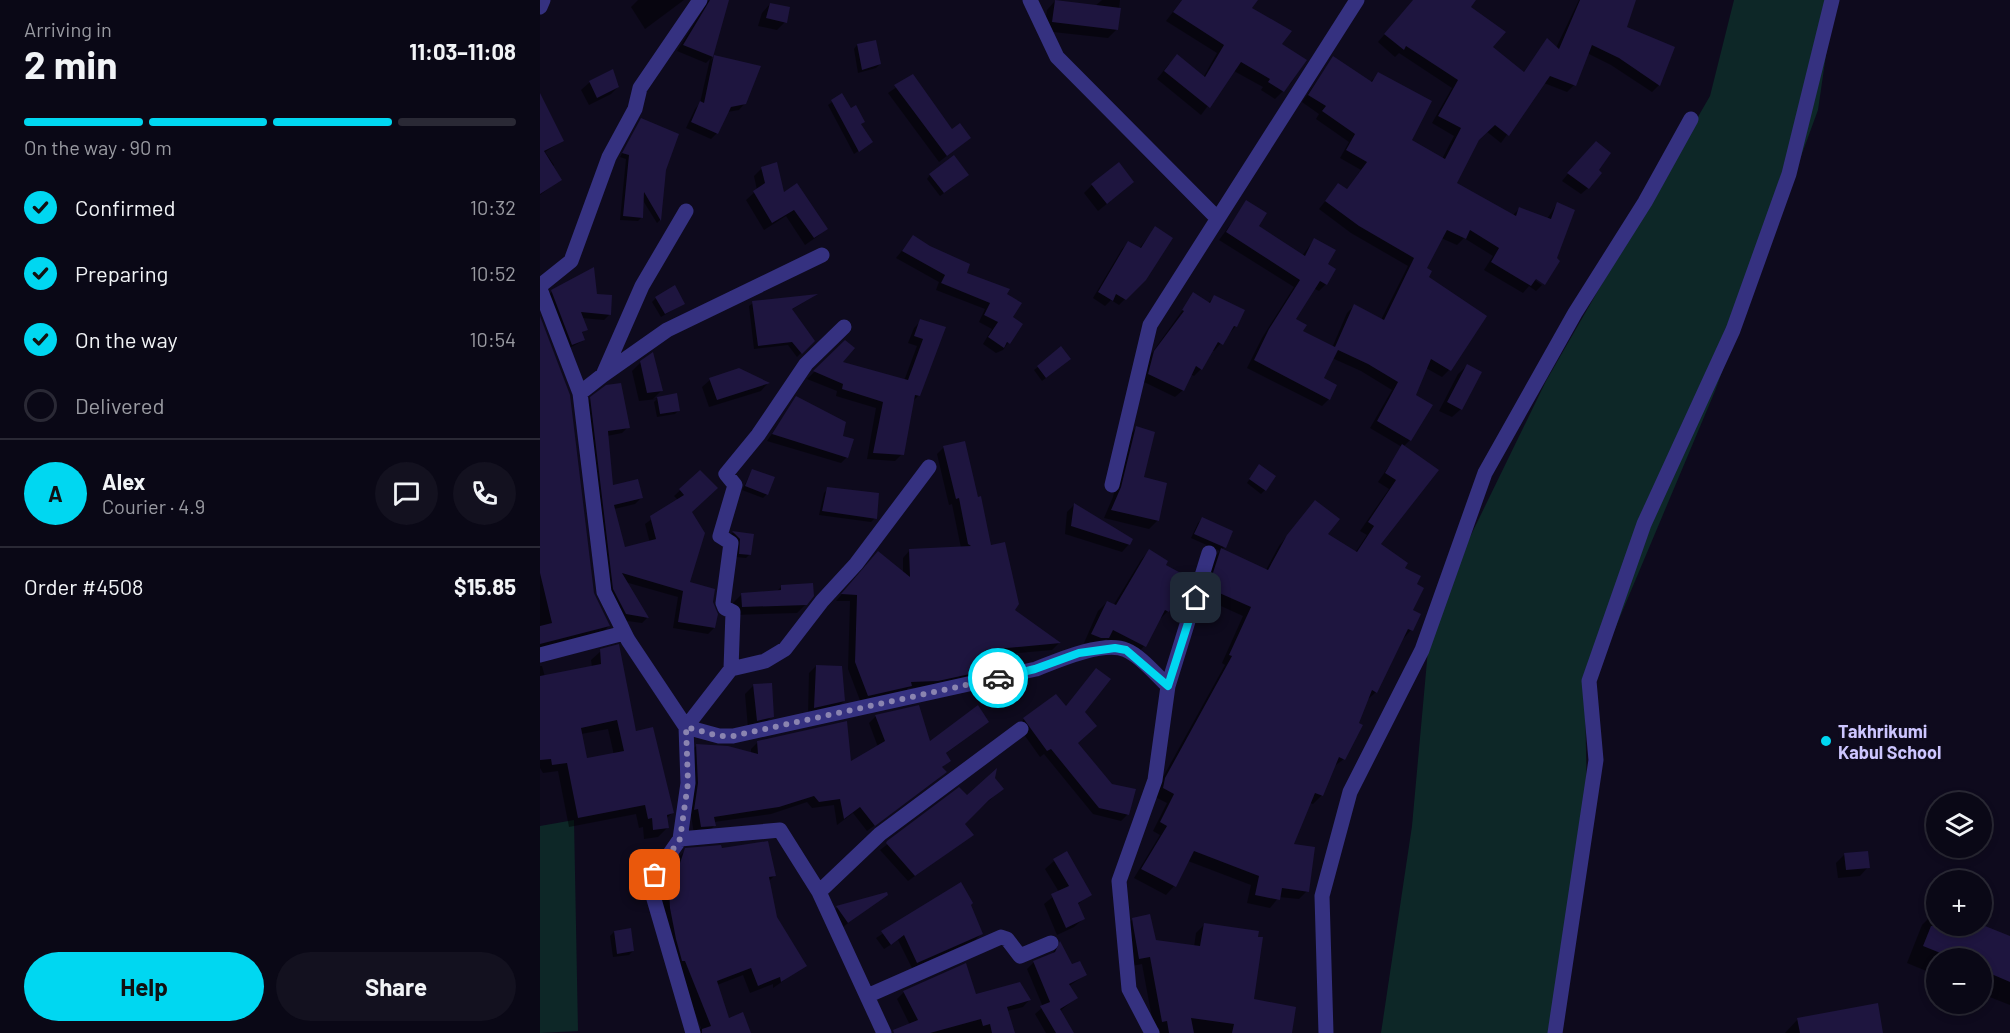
<!DOCTYPE html>
<html lang="en">
<head>
<meta charset="utf-8">
<style>
  body { margin:0; font-family:Barlow,sans-serif; background:#13111f; color:#f1f3f6; height:100vh; display:flex; flex-direction:column; font-size:22px; white-space:nowrap }
  * { box-sizing:border-box; margin:0 }
  p { font-size:20px; color:#999aa1 }
  .icon { flex:none; width:33px; height:33px; fill:none; stroke:currentColor; stroke-width:2; stroke-linecap:round; stroke-linejoin:round }
  .map { position:relative; flex:1; overflow:hidden }
  .side { display:flex; flex-direction:column; background:#0a0816; width:540px }
  .side>* { flex:none }
  .controls { position:absolute; left:1386px; top:792px; display:grid; gap:12px }
  .controls a { display:grid; place-items:center; width:66px; height:66px; border-radius:50%; background:#0a0816; box-shadow:0 3px 9px #0003,0 0 0 2px #2a2935; font-size:30px }
  .pin { position:absolute; display:grid; place-items:center; width:51px; height:51px; color:#fff; margin:-26px; border-radius:12px; box-shadow:0 3px 9px #0006 }
  .courier { position:absolute; display:grid; place-items:center; width:60px; height:60px; margin:-30px; border:4px solid #00d7f1; border-radius:50%; background:#fff; color:#222; box-shadow:0 2px 8px #0007 }
  .summary em { font-style:normal; font-weight:700 }
  .summary div { display:flex; flex-direction:column-reverse }
  .summary { display:flex; align-items:center; justify-content:space-between; height:102px; padding:0 24px }
  h1 { font-size:39px; font-weight:700; line-height:45px }
  .bar { display:grid; grid-template-columns:repeat(4,1fr); gap:9px 6px; align-content:center; height:72px; padding:0 24px }
  .bar i { height:8px; border-radius:4px; background:#2a2935 }
  .bar .on { background:#00d7f1 }
  .bar p { grid-column:span 4 }
  .line { display:flex; align-items:center; gap:15px; padding:0 24px; border-top:2px solid #2a2935 }
  .line div { flex:1 }
  .round { display:grid; place-items:center; flex:none; width:63px; height:63px; border-radius:32px; background:#13111f }
  ol { padding:0 24px; list-style:none }
  li { display:flex; align-items:center; gap:18px; height:66px }
  li p { margin-inline-start:auto }
  li .icon { padding:6px; border-radius:50%; background:#00d7f1; color:#111; stroke-width:4 }
  li:last-child { color:#999aa1 }
  li i { width:33px; height:33px; border:3px solid #2a2935; border-radius:50% }
  .primary-button { display:flex; gap:12px; margin-top:auto; padding:12px 24px }
  .primary-button a { flex:1; height:69px; border-radius:36px; background:#00d7f1; color:#111; font-size:24px; font-weight:700; line-height:69px; text-align:center }
  .primary-button a+a { background:#13111f; color:#f1f3f6 }
  main { display:flex; flex:1; min-height:0 }
  .map>svg:first-child { display:block }
</style>
</head>
<body>
<main>
<section class="side">
<div class="summary"><div><h1>2 min</h1><p>Arriving in</p></div><em>11:03–11:08</em></div>
<div class="bar"><i class="on"></i><i class="on"></i><i class="on"></i><i></i><p>On the way · 90 m</p></div>
<ol>
<li><svg class="icon" aria-label="check" viewBox="0 0 24 24"><path d="M5 12l5 5 9-10"/></svg>Confirmed<p>10:32</p></li>
<li><svg class="icon" aria-label="check" viewBox="0 0 24 24"><path d="M5 12l5 5 9-10"/></svg>Preparing<p>10:52</p></li>
<li><svg class="icon" aria-label="check" viewBox="0 0 24 24"><path d="M5 12l5 5 9-10"/></svg>On the way<p>10:54</p></li>
<li><i></i>Delivered</li>
</ol>
<div class="line" style="height:108px"><b class="round" style="background:#00d7f1;color:#111">A</b><div><b>Alex</b><p>Courier · 4.9</p></div><a class="round"><svg class="icon" aria-label="chat" viewBox="0 0 24 24"><path d="M4 5h16v11H9l-5 4z"/></svg></a><a class="round"><svg class="icon" aria-label="phone" viewBox="0 0 24 24"><path d="M5 4h4l2 5-3 2q2 4 5 5l2-3 5 2v4C11 20 4 13 5 4z"/></svg></a></div>
<div class="line" style="height:78px"><div>Order #4508</div><b>$15.85</b></div>
<div class="primary-button"><a>Help</a><a>Share</a></div>
</section>
<div class="map">
<svg width="1470" height="1033" viewBox="0 0 1470 1033">
  <rect width="100%" height="100%" fill="#0e0a1d"/>
  <!-- green -->
  <path fill="#0d2727" d="M1194 0H1294L1278 110 1175 391 1045 700 1047 800 1010 1033H841L872 826 891 617 1006 381 1170 96Z
    M34 820 38 1031 0 1033V826Z"/>
  <!-- shadow -->
  <path fill="#0007" fill-rule="evenodd" d="M98 0H144L105 29 91 7Z
    M161 0 186 2 171 61 175 56 205 103 199 110 187 112 177 133 171 139 146 128 155 109 160 103 170 59 166 63 137 51 164 8Z
    M562 0H580L577 29 568 38 504 31 507 10 515 1 555 6Z
    M642 0H716L710 9 740 45 765 61 751 83 735 99 721 90 723 87 694 71 661 115 617 79 629 64 663 78 677 53 626 21Z
    M874 0H934L929 8 951 48 983 73 1007 40 1016 48 1039 0H1094L1085 28 1119 85 1112 92 1071 65 1047 53 1034 85 1027 92 1004 83 961 143 946 131 938 140 915 183 972 216 980 208 1007 219 1017 204 989 276 1002 285 996 291 989 286 983 293 944 270 953 256 924 238 917 245 901 238 885 269 909 370 902 377 886 368 874 396 870 440 863 447 897 471 839 545 863 568 875 585 871 630 863 639 836 692 827 700 804 759 793 767 782 795 773 804 770 803 752 845 767 891 759 899 739 897 730 908 707 903 711 885 648 861 634 886 626 895 594 878 620 835 613 831 627 803 615 797 617 788 685 665 682 663 703 616 661 597 673 558 680 551 651 538 658 523 662 519 691 532 682 550 726 570 739 546 775 502 786 534 815 553 827 535 820 531 849 489 838 482 862 447 830 428 852 390 821 371 792 358 782 379 789 399 782 406 707 368 722 338 754 287 679 240 707 202 717 227 762 256 774 240 786 265V284L779 291 773 288 754 320 761 332 792 348 807 313 814 306 841 320 868 266 811 233 779 209 798 185 806 191 821 170 800 158 809 142 776 119 779 114 762 102 793 58 830 82 839 74 870 140 902 159 914 136 892 123 912 88 859 53 855 57 838 42Z
    M230 4 245 22 237 30 218 26 222 13Z
    M317 45 340 64 336 68 318 73 314 49Z
    M72 71 79 86 71 94 49 105 41 90 50 82Z
    M373 76 422 144 399 162 348 93Z
    M302 95 332 142 314 154 288 105Z
    M0 120 22 141 5 152 14 165 12 167 18 181 0 195Z
    M101 120 125 169 120 220 117 223 102 199V217L98 221 80 220 86 159 80 157Z
    M1036 164 1048 188 1041 194 1022 181Z
    M221 169 244 195 286 228 278 236 265 245 246 216 224 230 206 200 217 190 214 176Z
    M390 175 423 179 400 196 387 179Z
    M552 185 584 190 558 211 544 193Z
    M615 228 605 279 579 305 571 300 565 306 553 298 582 249 588 243 599 249Z
    M373 237 425 274 465 294 471 318 481 324 463 350 456 353 443 344 452 329 439 322 445 309 396 290 399 282 356 258Z
    M12 292 56 296 70 314 64 320 42 318 46 329 41 334 44 340 26 350 6 297Z
    M654 294 668 303 674 297 696 326 674 351 672 350 661 369 654 376 650 374 643 390 635 397 602 381 607 360Z
    M274 296 251 310 273 341 257 357 248 345 214 349 209 306 213 303Z
    M116 298 143 304 121 317 112 302Z
    M0 318 53 594 69 626 59 635 0 650Z
    M381 321 404 328 378 396 372 402 362 454 355 461 327 459 336 408 296 396 297 391 267 379 305 342 300 363 364 381 377 346 368 343 374 328Z
    M101 362 121 391 113 399 136 395 139 410 135 414 117 417 114 402 117 399 99 401 92 371Z
    M525 363 502 381 494 370 498 367Z
    M927 366 921 409 912 417 899 411 918 374Z
    M170 380 227 384 221 391 169 407 162 387Z
    M51 398 88 427 82 433 67 436 72 487 101 498 95 504 74 509 84 549 110 543 105 524 138 500 134 496 160 472 150 512 149 583 172 602 174 628 168 634 133 628 138 597 85 582 107 618 102 623 80 620 68 596 45 405Z
    M256 398 301 437 307 457 301 463 227 441Z
    M596 428 602 479 618 520 609 529 564 518 573 497 588 437Z
    M404 447 473 611 519 643 512 650 444 656 446 669 439 676 389 687 368 688 364 693 321 703 308 669 310 601H296L331 560 363 574V558L370 550 421 548 412 504 409 505 397 454Z
    M716 470 725 490 721 494 707 483Z
    M212 471 227 494 223 498 202 490Z
    M288 489 335 518 331 522 279 515 284 493Z
    M534 505 589 544 582 552 525 534 527 512Z
    M192 533 212 535 210 554 206 558 196 557 189 536Z
    M609 551 623 566 628 611 619 620 604 646 596 655 566 639 559 646H552L544 643 558 611 567 602 573 606 601 560Z
    M242 586 266 604 257 613 194 615 193 603 201 595 236 592Z
    M61 651 132 813 126 819 127 828 118 837 104 839 103 827 99 828 96 814 29 827 18 771 3 773 0 768V666H2L5 677 52 667 51 660ZM68 729 74 755 46 760 41 734Z
    M276 666 304 701 297 708 268 714 269 673Z
    M214 685 232 716 223 725 208 728 205 694Z
    M526 707 543 712 536 743 571 785 594 790 587 815 581 821 553 814 504 754 500 757 478 726 484 719Z
    M336 716 390 743 440 728 405 754 409 761 401 768 404 772 398 779 327 831 313 813 297 825 294 805 272 808 267 802 231 814 174 822 175 825 168 832 154 834 151 815 148 816 150 752 157 745 211 754V749L218 742 310 763 338 747 329 723Z
    M453 778 462 789 423 824 432 835 368 881 340 850 419 789 427 798Z
    M146 850H181L234 876 229 881 236 917 266 965 233 988V984L210 993 203 975 177 985 188 1020 205 1033H156L161 1028 138 968 122 917 121 882 133 870 138 858Z
    M1304 855 1328 867 1320 876 1298 878 1296 863Z
    M514 861 550 894 537 905 543 919 534 927 517 935 504 904 519 892 505 869Z
    M420 884 441 934 435 940 372 968 358 940 344 949 336 938Z
    M346 894 299 930 289 916 297 908Z
    M1396 911V926H1441L1470 937V1005L1442 994V958H1396V975L1367 963 1382 925Z
    M593 919 615 942 654 947 656 933 664 925 712 1001 750 1033H620L619 1028 614 1029 602 964 592 966 585 927Z
    M74 932 93 951 89 955 73 957 70 936Z
    M520 943 531 966 545 975 529 986 536 998 520 1011 533 1033H506L495 1014 503 1007 487 969 494 962 511 955Z
    M364 992 435 996 489 1000 483 1007 467 1011 473 1033H359L370 1025 357 999Z
    M1258 1019 1341 1033H1245Z"/>
  <!-- building -->
  <path fill="#1e153f" fill-rule="evenodd" d="M170 0H189L173 57 143 45Z
    M515 0 581 8 578 30 512 22Z
    M642 0H718L712 8 752 31 742 44 767 60 744 92 728 82 730 79 701 62 670 108 624 71 637 54 665 77 684 45 633 12Z
    M873 0H936L931 7 966 32 953 47 984 72 1007 38 1019 49 1040 0H1096L1087 27 1135 47 1120 86 1079 58 1052 45 1036 86 1010 76 969 136 955 125 939 140 917 183 976 216 979 207 1011 219 1017 202 1035 210 1017 258 1020 261 1005 285 996 279 991 286 951 262 959 248 930 230 926 239 907 230 887 268 892 271 889 277 947 316 911 371 891 359 876 395 893 405 871 441 837 421 858 382 828 364 798 350 784 378 797 385 790 400 714 360 729 329 760 280 686 232 706 200 727 213 719 226 765 256 774 238 796 250 788 264 796 269 787 285 780 281 756 319 767 325 763 331 795 347 814 304 844 320 874 258 819 226 785 201 798 183 807 189 827 162 806 150 815 134 782 111 786 106 768 95 793 56 832 82 838 72 892 101 872 140 905 159 921 128 898 116 918 80 866 46 864 50 844 34Z
    M230 3 250 7 247 23 226 18Z
    M336 40 341 64 322 70 317 44Z
    M174 55 221 66 206 104 191 107 178 134 151 122 160 101 164 103Z
    M73 69 79 87 57 98 49 81Z
    M373 74 412 129 420 123 431 138 407 156 354 85Z
    M0 93 24 141 4 151 22 180 0 194Z
    M302 93 311 108 316 105 325 122 321 124 333 142 319 152 291 100Z
    M101 118 139 134 126 170 121 221 104 192 103 218 83 216 89 155 82 153Z
    M1056 141 1071 153 1059 170 1062 173 1049 189 1027 173Z
    M414 155 429 175 404 193 389 174Z
    M237 162 244 192 257 183 288 229 274 238 254 210 232 223 213 191 225 183 221 167Z
    M579 162 594 182 567 204 551 184Z
    M615 226 633 238 606 280 586 300 576 294 573 301 558 292 588 241 601 248Z
    M373 235 390 246 430 264 427 273 470 289 467 294 482 303 473 317 483 324 470 344 467 342 464 348 448 337 458 322 444 315 450 303 401 283 405 275 362 251Z
    M54 267 57 294 72 295 71 315 41 312 48 330 42 332 45 340 32 345 11 290Z
    M135 285 145 304 125 314 115 297Z
    M653 292 670 303 674 295 705 310 697 327 694 326 683 345 678 342 662 370 656 366 644 391 608 374 614 351 644 311 642 310Z
    M278 294 252 309 275 341 262 354 252 342 218 346 212 301Z
    M0 316 30 395 54 593 70 626 0 644V626L12 623 0 573Z
    M380 319 406 327 380 396 375 395 364 455 333 453 343 402 302 389 303 384 273 371 305 340 315 348 303 362 368 380 383 339 374 336Z
    M521 346 531 359 506 378 497 366Z
    M113 352 123 391 107 393 100 361Z
    M927 364 942 372 922 410 907 402Z
    M199 368 230 383 177 400 169 378Z
    M81 383 90 428 68 431 73 485 98 479 103 498 74 505 85 547 116 539 110 516 144 495 139 489 160 470 178 488 152 512 165 533 150 582 175 589 173 602 178 614 175 628 138 622 143 591 82 573 109 618 86 614 73 589 50 397 66 385Z
    M137 393 140 411 120 414 117 397Z
    M256 396 306 422 303 436 314 439 308 458 232 434Z
    M596 426 615 432 604 477 627 483 619 521 571 510 581 487Z
    M425 441 438 497 441 496 451 545 465 542 479 604 475 610 521 643 445 650 448 670 398 681 371 682 372 686 328 696 315 662 317 595 301 594 338 551 370 577 369 549 431 546 428 544 419 498 416 499 403 446Z
    M862 444 899 470 841 544 868 563 865 568 881 576 877 584 884 588 873 610 881 614 873 631 868 629 837 693 832 690 819 723 823 725 805 760 799 757 783 796 775 793 754 844 775 847 769 892 742 888 740 900 715 895 719 876 654 851 636 887 601 869 627 826 620 822 634 794 623 788 625 778 692 656 689 655 711 607 668 588 681 548 728 570 747 535 775 500 800 519 788 534 817 552 834 526 828 522 856 480 845 473Z
    M719 464 736 476 726 491 709 479Z
    M212 469 235 477 228 495 205 486Z
    M287 487 339 493 337 519 282 511Z
    M534 503 593 539 590 545 531 526Z
    M662 517 693 531 686 548 654 534Z
    M192 531 214 534 211 555 199 554 200 539Z
    M609 549 628 561 626 565 648 577 629 612 625 610 606 647 573 630 569 638H561L551 634 567 601 576 605Z
    M273 583 274 596 267 605 202 607 201 593 241 590V585Z
    M79 644 96 731 113 727 134 813 127 815 129 828 113 830 112 818 108 819 105 805 38 818 27 763 12 765 11 759 0 760V676L61 664 60 649ZM77 720 84 751 47 758 41 728Z
    M276 665 302 666 305 701 274 708Z
    M556 668 571 679 545 712 557 726 538 743 572 784 596 789 589 815 559 808 511 749 507 751 483 718 516 694 526 706Z
    M232 683 234 717 217 721 213 684Z
    M379 705 390 741 438 705 449 722 406 753 411 761 402 767 407 772 335 826 320 807 304 819 300 799 279 802 274 796 239 807 174 817 176 826 161 827 158 809 154 810 158 783 156 744 188 746 218 754 217 741 307 721 311 761 345 741 335 715Z
    M457 768 455 778 464 789 449 800 425 824 434 835 375 876 346 843 347 841 419 787 427 795Z
    M228 841 236 876 229 877 237 917 267 966 241 982 240 977 218 986 211 968 177 981 189 1018 203 1012 211 1033H162V1029L171 1026 145 961H142L136 939 130 908 128 873 131 869H138L145 848 181 845 182 848Z
    M527 851 552 895 538 903 545 919 526 928 511 894 529 886 513 859Z
    M1328 851 1330 868 1306 870 1304 853Z
    M421 882 433 903 431 905 443 934 377 963 364 935 351 945 341 931Z
    M347 892 348 895 308 923 296 906Z
    M610 914 616 940 660 946 664 923 719 931 718 937H723L714 999 756 1007 752 1033H692L694 1024 651 1018 654 1033H629L627 1021 622 1022 610 957 599 959 593 925 592 918Z
    M1391 926H1445L1470 936V982L1442 970V958H1413L1383 946Z
    M91 928 94 951 77 954 74 931Z
    M520 941 532 964 540 961 547 975 529 984 538 998 520 1009 534 1033H516L500 1006 510 1002 493 961 515 952Z
    M426 963 436 994 480 982 491 1000 467 1007 475 1033H452L450 1024 443 1026 441 1019 390 1033H354L353 1030 378 1020 363 991Z
    M1338 1003 1343 1033H1260L1257 1018Z"/>
  <g fill="none" stroke-linecap="round" stroke-linejoin="round">
    <!-- minor -->
    <path stroke="#353180" stroke-width="15" d="M490 0 517 57 677 218
      M0 7 3 0
      M0 286 31 261 69 157 95 109 100 88 160 0
      M0 289 40 393 64 592 88 640 146 727 148 783 140 839 115 875 111 889 153 1033
      M63 375 127 330 282 255
      M40 393 63 375 102 286 146 211
      M389 467 316 564 282 601 245 649 225 661 191 669 146 727 179 736H193L496 669C516 661 564 640 586 650 601 656 616 675 628 686
      M572 485 610 325 817 0
      M0 655 84 633
      M191 669 193 612 185 608 183 603 191 543 180 536 195 485 186 474 218 435 266 364 304 327
      M140 839 240 830 279 892 344 1033
      M279 892 340 834 481 729
      M327 996 461 937 467 939 480 956 511 943
      M612 1033 589 989 579 881 615 780 628 686 669 553
      M786 1033 782 896 810 792 882 650 945 473 1035 313 1105 202 1151 119
      M1015 1033 1056 760 1049 681 1104 524 1193 330 1249 174 1292 0"/>
  </g>
  <g fill="none" stroke-linecap="round" stroke-linejoin="round">
    <!-- done -->
    <path stroke="#8a84b0" stroke-width="6" stroke-dasharray="0 10.8" d="M115 875 140 839 148 783 146 727 179 736H193L458 678"/>
    <!-- route -->
    <path stroke="#00d7f1" stroke-width="8" d="M458 678 495 669 539 653 575 648 586 650 628 686 656 598"/>
  </g>
  <!-- markers -->
  <circle fill="#00d7f1" stroke="#0e0a1d" stroke-width="2" cx="1286" cy="741" r="6"/>
  <g text-anchor="middle" dominant-baseline="central" stroke-width="6" stroke-linejoin="round" paint-order="stroke">
    <!-- poi labels -->
    <g font-size="18" font-weight="bold" fill="#cdc6ff" stroke="#0e0a1d" text-anchor="start">
      <text x="1298" y="731">Takhrikumi<tspan x="1298" dy="21">Kabul School</tspan></text>
    </g>
  </g>
</svg>
<div class="controls">
<a><svg class="icon" aria-label="layers" viewBox="0 0 24 24"><path d="M12 4l9 5-9 5-9-5zM3 14l9 5 9-5"/></svg></a>
<a>+</a>
<a>−</a>
</div>
<div class="pin" style="left:115px;top:875px;background:#ea580c"><svg class="icon" aria-label="bag" viewBox="0 0 24 24"><path d="M5 8h14l-1 12H6zM9 8a3 3 0 0 1 6 0"/></svg></div>
<div class="pin" style="left:656px;top:598px;background:#1f2937"><svg class="icon" aria-label="home" viewBox="0 0 24 24"><path d="M3 11l9-7 9 7M6 9v11h12V9"/></svg></div>
<div class="courier" style="left:458px;top:678px"><svg class="icon" aria-label="car" viewBox="0 0 24 24"><path d="M5 17H2v-5l4-1 3-4h7l3 4 3 1v5h-3M9 17h6M6 11h13"/><circle cx="7" cy="17" r="2"/><circle cx="17" cy="17" r="2"/></svg></div>
</div>
</main>
</body>
</html>
